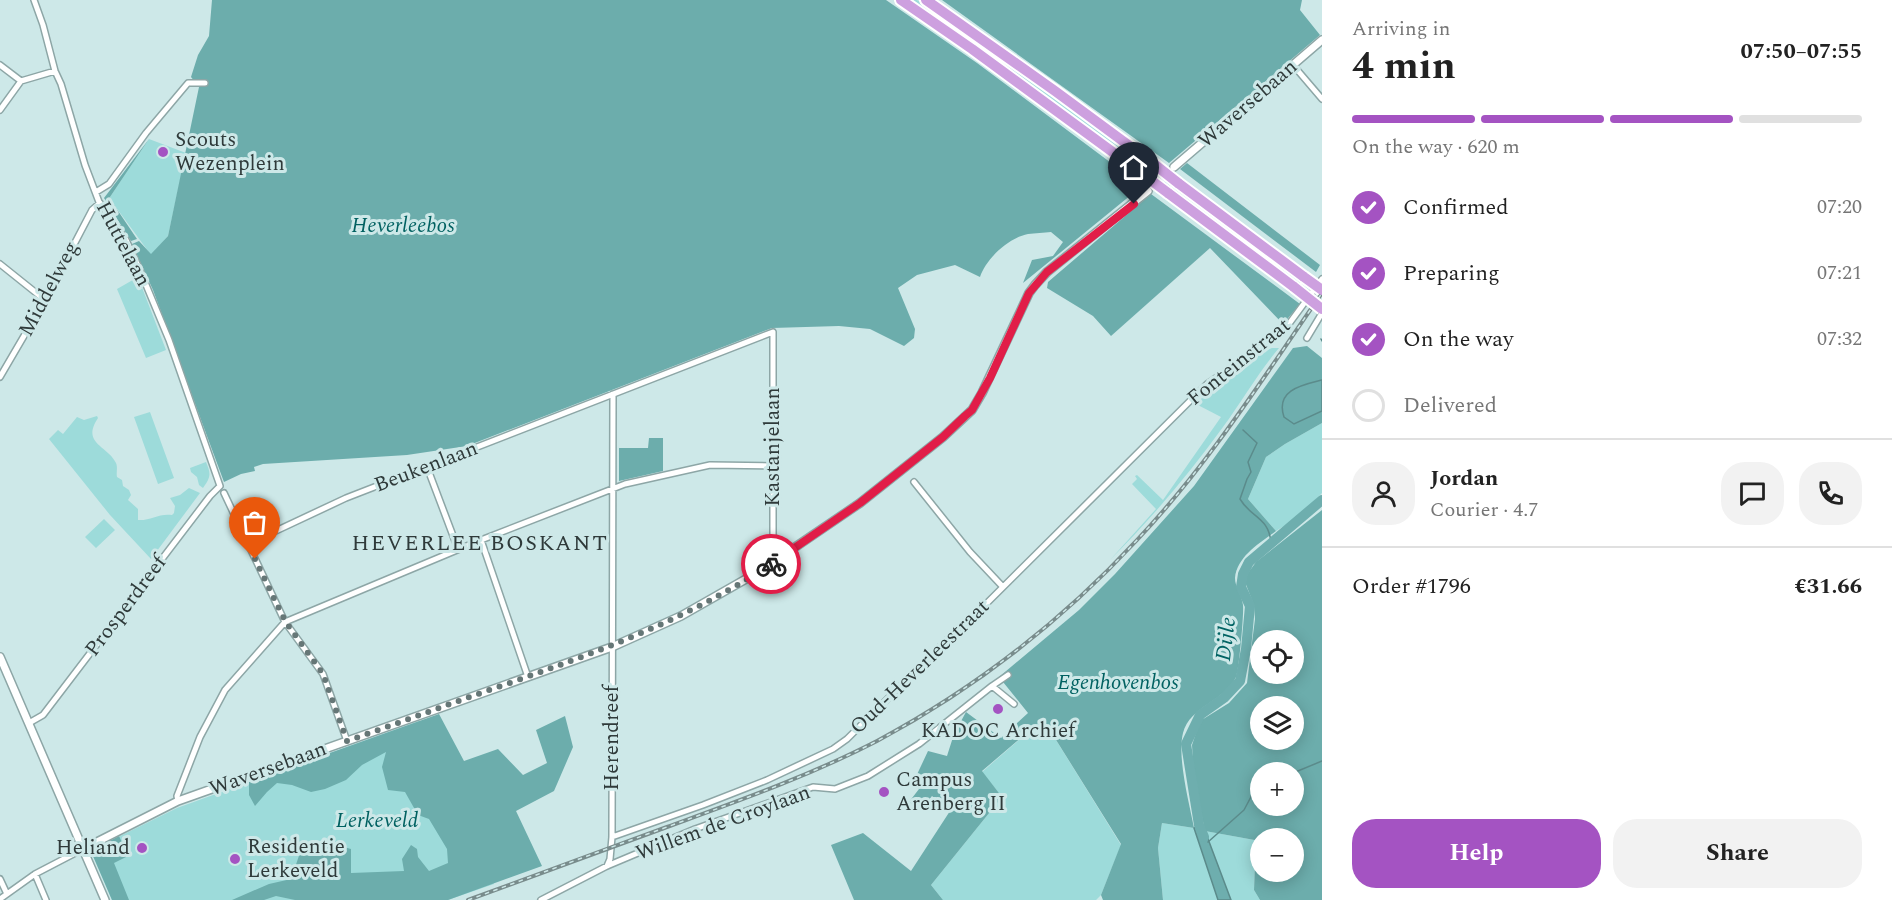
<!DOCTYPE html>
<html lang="en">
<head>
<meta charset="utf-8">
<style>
  body { margin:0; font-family:Spectral,serif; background:#f2f2f2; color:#222; height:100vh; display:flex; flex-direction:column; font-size:22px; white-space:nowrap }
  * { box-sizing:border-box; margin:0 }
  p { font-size:20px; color:#767676 }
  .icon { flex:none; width:33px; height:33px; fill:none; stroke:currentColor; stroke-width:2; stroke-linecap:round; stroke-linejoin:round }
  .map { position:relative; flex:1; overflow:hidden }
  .sheet { display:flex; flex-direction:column; background:#fff; width:570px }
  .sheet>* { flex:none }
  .controls { position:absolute; left:1250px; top:630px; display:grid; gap:12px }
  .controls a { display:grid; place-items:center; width:54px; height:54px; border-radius:50%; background:#fff; box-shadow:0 3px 15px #0003; font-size:30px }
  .pin { position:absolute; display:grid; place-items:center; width:51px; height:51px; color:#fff; margin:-62px -26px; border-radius:50% 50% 50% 0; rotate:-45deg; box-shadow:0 0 6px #0007 }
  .pin .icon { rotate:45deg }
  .courier { position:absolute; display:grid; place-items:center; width:60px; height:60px; margin:-30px; border:4px solid #e11d48; border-radius:50%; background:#fff; color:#222; box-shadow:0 2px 8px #0007 }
  .head em { font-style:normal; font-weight:700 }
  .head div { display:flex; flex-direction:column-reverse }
  .head { display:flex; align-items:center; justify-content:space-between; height:102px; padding:0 30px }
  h1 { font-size:39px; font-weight:700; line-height:45px }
  .bar { display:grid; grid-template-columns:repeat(4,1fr); gap:9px 6px; align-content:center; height:72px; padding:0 30px }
  .bar i { height:8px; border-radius:4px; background:#e0e0e0 }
  .bar .active { background:#a453c2 }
  .bar p { grid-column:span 4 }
  .line { display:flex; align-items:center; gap:15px; padding:0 30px; border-top:2px solid #e0e0e0 }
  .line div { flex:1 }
  .round { display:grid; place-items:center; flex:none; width:63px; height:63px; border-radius:24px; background:#f2f2f2 }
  ol { padding:0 30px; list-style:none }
  li { display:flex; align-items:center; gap:18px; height:66px }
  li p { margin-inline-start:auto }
  li .icon { padding:6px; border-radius:50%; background:#a453c2; color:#fff; stroke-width:4 }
  li:last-child { color:#767676 }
  li i { width:33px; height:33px; border:3px solid #e0e0e0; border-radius:50% }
  .primary-button { display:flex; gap:12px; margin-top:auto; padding:12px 30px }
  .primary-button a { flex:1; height:69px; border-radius:24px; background:#a453c2; color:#fff; font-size:24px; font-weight:700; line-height:69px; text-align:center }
  .primary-button a+a { background:#f2f2f2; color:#222 }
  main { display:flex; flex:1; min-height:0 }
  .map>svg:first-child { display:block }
</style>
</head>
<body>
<main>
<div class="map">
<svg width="1322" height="900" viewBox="0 0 1322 900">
  <rect width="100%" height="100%" fill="#cde8e8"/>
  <!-- green -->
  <path fill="#9ddbda" d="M909 0H917L976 40 1156 172 1154 176 974 44Z
    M149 139 186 153 168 236 151 255 112 202 110 197Z
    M1166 181 1310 288 1308 291 1164 184Z
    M138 277 166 350 146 358 117 289Z
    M1272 348H1279C1258 373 1242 401 1223 427 1189 474 1151 519 1110 560L1156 509 1132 484 1137 479 1135 476 1137 475 1163 500 1221 417 1194 403H1197L1215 385 1267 350Z
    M150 412 174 478 158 484 134 417Z
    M97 416 98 418C81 444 107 445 116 463 118 468 116 472 117 477L122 480 123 486 129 490 131 495 128 500 138 509V520C150 521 159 513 172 515L174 513 175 506 170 498 180 495 189 488 200 493 151 559 110 515 49 439 58 430 63 434 77 417 84 420Z
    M1322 423V493L1300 516 1276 531 1248 499 1266 457 1285 444Z
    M206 462C211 474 211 477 203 488L199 485 197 477 191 472 190 468Z
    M104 519 115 530 96 548 85 537Z
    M1043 719 1121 845 1101 895 1096 900H943L931 885 1002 797 982 772Z
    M419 721 494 884 448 900H112L93 856 96 848 177 808Z
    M1162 823 1194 828 1218 900H1163L1158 848Z
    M1205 831 1260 841V858L1255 864 1254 890 1260 900H1231Z"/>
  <!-- forest -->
  <path fill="#6cadac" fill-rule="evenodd" d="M212 0H886L977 63 1142 186 1023 283 1032 260 1053 256 1063 242 1051 232C1044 233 1035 233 1028 234 1008 238 986 259 980 277L955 265 917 275 898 288 915 329 914 338 904 346 870 329 839 326 772 328 467 446 407 455 263 464 254 467 255 471 241 474 224 482 153 290 132 244 139 241 151 254 168 236 199 87 191 77 198 55 209 36Z
    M942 0H1302L1300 10 1320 35 1169 163Z
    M149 139 110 197 112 202 137 239 131 241 104 198Z
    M1187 163 1320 265 1316 272 1180 169Z
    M1151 194 1300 304 1283 324 1210 248 1111 336 1093 316 1047 288 1048 282Z
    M1307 346 1322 358V423L1285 444 1266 457 1248 499 1276 531C1260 543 1237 556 1235 578 1235 587 1242 596 1243 605 1244 614 1239 669 1236 677 1225 701 1190 706 1183 733 1177 757 1189 802 1194 828L1162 823 1158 848 1163 900H1103L1101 895 1121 844 1043 719 982 771 1002 797 931 885 943 900H854L831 845 863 833 911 871 950 811 932 796 920 811 909 802 919 789 913 783 928 751 947 756 954 734 966 712 1001 738 1028 713 999 677 1079 610 1115 574 1194 486 1293 348Z
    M649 438H663V471L619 481V448H648Z
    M1322 510V900H1260L1254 890 1255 864 1260 858V872H1293V838H1260V841L1205 831 1194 779 1192 745 1200 721 1229 703 1247 683 1255 619 1254 605 1245 582 1248 573 1256 562ZM1260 640H1293V674H1260ZM1260 706H1293V740H1260ZM1260 772H1293V806H1260Z
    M439 714 464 761 498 749 523 775 547 763 536 730 565 716 573 747 554 791 516 811 542 866 448 900H295L276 896 264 900H232L269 884 291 879 302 847 337 845 351 849V873L404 871 402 859 411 845 417 849 418 857 429 871 448 863 447 849 429 819 418 815 405 792 388 790 382 767 386 752 362 765 346 780 325 789 311 792 292 785 277 783 267 792 255 806 249 795V782Z
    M119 836 128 856 114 863 129 900H112L93 856 96 848Z"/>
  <!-- water -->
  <path fill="#6eaeae" stroke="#5b8b8b" stroke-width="1.5" d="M1322 380V411L1294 424 1284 417C1275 390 1302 385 1322 380Z
    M1199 825 1205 831 1231 900H1218L1194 828Z"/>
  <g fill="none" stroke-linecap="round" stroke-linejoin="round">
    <!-- stream -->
    <path stroke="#5b8b8b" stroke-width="1.5" d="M1321 339 1322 341
      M1243 430 1257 443 1248 462 1251 472 1247 479 1240 499C1251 518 1269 517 1271 543
      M1293 773 1322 761
      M1208 842 1244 810 1253 793 1260 787"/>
    <!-- river -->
    <path stroke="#6eaeae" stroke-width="10" d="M1204 837 1199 825 1186 744 1200 715 1224 698 1240 681 1246 649 1250 606 1241 587 1243 574 1249 562 1322 500"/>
    <!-- minor casing -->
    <g stroke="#8da6a6" stroke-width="8">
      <path id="minor" d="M0 65 21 81
        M1293 65 1322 99
        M0 110 21 81 55 71
        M96 192 109 184 146 133 188 83H205
        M0 264 45 300
        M1307 338 1322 313
        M0 377 45 300 92 210 100 203
        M427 467 458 549
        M914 482 970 552 1003 587
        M224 493 285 622 323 674 347 741
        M481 540 528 677
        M248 544 346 498 773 332V557L775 562
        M992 686 1008 675
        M29 723 43 715 210 496 220 486 169 340 139 268 126 240 99 202 85 165 61 84 55 71 43 25 34 0
        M178 801 177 796 200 737 225 690 285 622 481 540 625 484 710 465 773 466
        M612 837 703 805 767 780 833 749 847 739 965 622 984 606 1207 384 1283 332 1322 279
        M607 866 610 859 612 837 613 394
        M35 874 46 900
        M0 879 7 894
        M0 899 35 874 83 849
        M541 900 607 866 695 829 813 787 835 789 868 776 919 744 992 686 1014 704"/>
    </g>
    <!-- tertiary casing -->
    <g stroke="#8da6a6" stroke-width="10">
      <path id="tertiary" d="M1174 167 1322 40
        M0 657 105 900
        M83 849 178 801 612 647 681 616 760 571 860 503 943 437 972 410 982 393 1029 293 1035 285 1047 272 1148 191"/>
    </g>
    <!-- motorway casing -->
    <g stroke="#fff" stroke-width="14">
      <path id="motorway" d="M901 0 972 49 1144 175
        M926 0 1055 91 1154 164
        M1178 183 1304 277
        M1168 193 1294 287"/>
    </g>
    <!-- minor -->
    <use href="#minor" stroke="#fff" stroke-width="5"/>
    <!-- tertiary -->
    <use href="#tertiary" stroke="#fff" stroke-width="7"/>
    <!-- motorway -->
    <use href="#motorway" stroke="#cda0df" stroke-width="10"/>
    <!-- rail casing -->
    <g stroke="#798c8c" stroke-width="4">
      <path id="rail" d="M468 900C534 876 600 851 667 827 738 801 809 776 877 741 974 689 1062 621 1137 540 1208 465 1263 378 1322 293"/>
    </g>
    <!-- rail -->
    <use href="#rail" stroke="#cde8e8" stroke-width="1.5" stroke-dasharray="4.5" stroke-linecap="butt"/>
    <!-- motorway-bridge casing -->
    <g stroke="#fff" stroke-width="14" stroke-linecap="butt">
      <path id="motorway-bridge" d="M1154 164 1178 183
        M1144 175 1168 193
        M1304 277 1322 290
        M1294 287 1322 309"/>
    </g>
    <!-- motorway-bridge -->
    <use href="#motorway-bridge" stroke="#cda0df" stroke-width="10"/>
  </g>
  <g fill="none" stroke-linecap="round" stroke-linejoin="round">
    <!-- done -->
    <path stroke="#677" stroke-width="6" stroke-dasharray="0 10.8" d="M255 559 285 621 323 674 347 741C399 723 449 704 501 686 597 652 685 621 771 564"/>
    <!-- route -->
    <path stroke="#e11d48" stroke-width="8" d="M771 564 860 503 943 437 965 416 972 410 990 378 1029 293 1047 272 1134 204"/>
  </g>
  <!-- markers -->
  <g fill="#a453c2" stroke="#cde8e8" stroke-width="2">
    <circle cx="163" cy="152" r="6"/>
    <circle cx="998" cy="709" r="6"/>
    <circle cx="884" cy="792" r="6"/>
    <circle cx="142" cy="848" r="6"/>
    <circle cx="235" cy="859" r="6"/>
  </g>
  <g text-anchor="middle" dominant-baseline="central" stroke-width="6" stroke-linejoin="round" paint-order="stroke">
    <!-- street labels -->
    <g font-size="21" fill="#2f3a3a" stroke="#cde8e8">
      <text transform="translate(1248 104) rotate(-41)">Waversebaan</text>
      <text transform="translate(123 244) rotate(62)">Huttelaan</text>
      <text transform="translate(49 289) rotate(-62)">Middelweg</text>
      <text transform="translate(1239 362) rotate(-39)">Fonteinstraat</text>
      <text transform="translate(773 447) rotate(-90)">Kastanjelaan</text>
      <text transform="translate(426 467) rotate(-21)">Beukenlaan</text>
      <text transform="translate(126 606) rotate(-53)">Prosperdreef</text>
      <text transform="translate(920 667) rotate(-44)">Oud-Heverleestraat</text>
      <text transform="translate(612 738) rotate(-90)">Herendreef</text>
      <text transform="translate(268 769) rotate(-20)">Waversebaan</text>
      <text transform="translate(723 823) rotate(-20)">Willem de Croylaan</text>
    </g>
    <!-- poi labels -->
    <g font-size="21" fill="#2f3a3a" stroke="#cde8e8" text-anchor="start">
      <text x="175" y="140">Scouts<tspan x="175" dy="24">Wezenplein</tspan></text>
      <text x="998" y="731" text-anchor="middle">KADOC Archief</text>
      <text x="896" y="780">Campus<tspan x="896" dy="24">Arenberg II</tspan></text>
      <text x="247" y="847">Residentie<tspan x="247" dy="24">Lerkeveld</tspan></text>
      <text x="130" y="848" text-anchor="end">Heliand</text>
    </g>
    <!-- park labels -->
    <g font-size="21" font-style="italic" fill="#006161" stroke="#cde8e8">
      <text x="403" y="226">Heverleebos</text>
      <text x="1118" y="683">Egenhovenbos</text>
      <text x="377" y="821">Lerkeveld</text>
    </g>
    <!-- neighbourhood labels -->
    <g font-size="22" letter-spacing="1.5" fill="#2f3a3a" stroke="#cde8e8">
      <text x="480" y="543">HEVERLEE BOSKANT</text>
    </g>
    <!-- water labels -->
    <g font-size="22" font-style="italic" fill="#016363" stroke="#cde8e8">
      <text transform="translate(1226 639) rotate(-83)">Dijle</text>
    </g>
  </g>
</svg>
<div class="controls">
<a><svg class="icon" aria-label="locate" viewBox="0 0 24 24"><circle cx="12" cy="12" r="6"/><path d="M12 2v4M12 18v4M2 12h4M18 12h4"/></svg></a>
<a><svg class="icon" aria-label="layers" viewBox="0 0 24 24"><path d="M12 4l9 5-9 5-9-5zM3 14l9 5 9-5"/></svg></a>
<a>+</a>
<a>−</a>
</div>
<div class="pin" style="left:255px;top:559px;background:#ea580c"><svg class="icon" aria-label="bag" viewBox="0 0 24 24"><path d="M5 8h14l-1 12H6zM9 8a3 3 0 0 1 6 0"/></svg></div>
<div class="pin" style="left:1134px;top:204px;background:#1f2937"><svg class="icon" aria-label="home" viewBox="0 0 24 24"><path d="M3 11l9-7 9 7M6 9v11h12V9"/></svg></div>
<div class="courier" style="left:771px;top:564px"><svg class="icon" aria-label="bike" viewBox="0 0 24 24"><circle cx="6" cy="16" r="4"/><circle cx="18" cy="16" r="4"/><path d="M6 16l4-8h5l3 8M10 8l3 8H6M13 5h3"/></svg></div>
</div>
<section class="sheet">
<div class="head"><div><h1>4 min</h1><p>Arriving in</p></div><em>07:50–07:55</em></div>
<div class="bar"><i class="active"></i><i class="active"></i><i class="active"></i><i></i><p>On the way · 620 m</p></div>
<ol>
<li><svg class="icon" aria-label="check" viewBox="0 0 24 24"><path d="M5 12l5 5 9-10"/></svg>Confirmed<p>07:20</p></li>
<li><svg class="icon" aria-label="check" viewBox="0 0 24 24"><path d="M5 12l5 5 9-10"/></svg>Preparing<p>07:21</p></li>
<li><svg class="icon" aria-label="check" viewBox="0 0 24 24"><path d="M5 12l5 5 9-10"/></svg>On the way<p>07:32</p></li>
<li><i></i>Delivered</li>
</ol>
<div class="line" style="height:108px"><a class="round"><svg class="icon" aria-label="person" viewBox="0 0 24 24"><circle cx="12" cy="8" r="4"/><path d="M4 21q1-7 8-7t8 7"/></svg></a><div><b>Jordan</b><p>Courier · 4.7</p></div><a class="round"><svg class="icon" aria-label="chat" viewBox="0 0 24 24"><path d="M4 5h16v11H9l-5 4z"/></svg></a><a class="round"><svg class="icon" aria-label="phone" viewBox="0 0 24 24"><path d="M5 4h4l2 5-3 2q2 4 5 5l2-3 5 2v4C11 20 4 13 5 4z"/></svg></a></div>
<div class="line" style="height:78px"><div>Order #1796</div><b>€31.66</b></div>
<div class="primary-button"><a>Help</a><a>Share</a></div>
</section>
</main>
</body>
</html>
